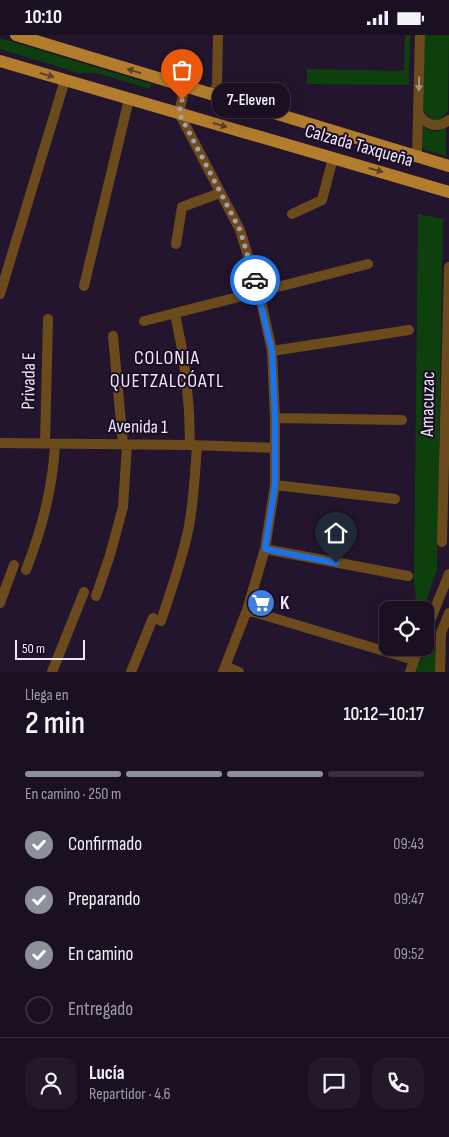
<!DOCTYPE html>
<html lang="es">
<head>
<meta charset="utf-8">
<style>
  body { margin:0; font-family:"Sofia Sans Condensed",sans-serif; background:#23192a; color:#f1f3f6; height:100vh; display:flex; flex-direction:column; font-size:19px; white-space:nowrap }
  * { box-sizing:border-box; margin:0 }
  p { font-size:16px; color:#9f9da5 }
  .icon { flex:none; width:28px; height:28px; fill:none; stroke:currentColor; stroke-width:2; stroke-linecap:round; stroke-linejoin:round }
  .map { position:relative; height:637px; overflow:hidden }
  .panel { display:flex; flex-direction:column; background:#1a1022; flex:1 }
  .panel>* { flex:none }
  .buttons { position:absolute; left:379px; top:566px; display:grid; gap:10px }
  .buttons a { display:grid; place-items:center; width:55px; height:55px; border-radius:10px; background:#1a1022; box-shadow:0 5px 20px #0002,0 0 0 1px #383040; font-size:25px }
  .scale { position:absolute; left:15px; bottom:12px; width:70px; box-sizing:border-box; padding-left:5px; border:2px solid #eee5f6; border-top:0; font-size:14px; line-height:18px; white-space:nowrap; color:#eee5f6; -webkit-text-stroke:4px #190c23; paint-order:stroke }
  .pin { position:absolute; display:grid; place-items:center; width:42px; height:42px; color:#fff; margin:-51px -21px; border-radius:50% 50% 50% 0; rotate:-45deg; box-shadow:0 0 5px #0007 }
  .pin .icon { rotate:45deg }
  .courier { position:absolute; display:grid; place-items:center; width:50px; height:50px; margin:-25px; border:4px solid #1a73e8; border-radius:50%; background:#fff; color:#222; box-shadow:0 1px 6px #0007 }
  .bubble { position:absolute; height:35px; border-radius:15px; background:#1a1022; box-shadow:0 5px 20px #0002,0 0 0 1px #383040; font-size:16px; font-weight:600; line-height:35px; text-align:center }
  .overview em { font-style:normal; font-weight:600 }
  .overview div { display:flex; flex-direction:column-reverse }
  .overview { display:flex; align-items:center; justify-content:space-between; height:85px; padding:0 25px }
  h1 { font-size:32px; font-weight:600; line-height:38px }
  .bar { display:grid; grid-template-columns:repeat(4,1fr); gap:8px 5px; align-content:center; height:60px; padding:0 25px }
  .bar i { height:6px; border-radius:4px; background:#383040 }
  .bar .current { background:#8c9099 }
  .bar p { grid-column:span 4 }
  .line { display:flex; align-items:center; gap:12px; padding:0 25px; border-top:1px solid #383040 }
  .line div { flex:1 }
  .round { display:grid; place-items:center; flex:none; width:52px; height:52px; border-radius:15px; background:#23192a }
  ol { padding:0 25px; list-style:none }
  li { display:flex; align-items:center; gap:15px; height:55px }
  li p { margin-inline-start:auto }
  li .icon { padding:5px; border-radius:50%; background:#8c9099; color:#fff; stroke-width:4 }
  li:last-child { color:#9f9da5 }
  li i { width:28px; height:28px; border:2px solid #383040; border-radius:50% }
  .status { display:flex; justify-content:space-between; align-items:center; height:35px; padding:0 25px; background:#1a1022; direction:ltr }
  .status svg { height:14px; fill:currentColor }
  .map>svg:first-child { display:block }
</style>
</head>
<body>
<div class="status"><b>10:10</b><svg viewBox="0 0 49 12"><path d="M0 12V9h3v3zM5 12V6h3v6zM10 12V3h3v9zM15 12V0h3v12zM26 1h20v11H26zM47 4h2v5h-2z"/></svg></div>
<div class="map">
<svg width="449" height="637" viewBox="0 0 449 637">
  <rect width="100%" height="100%" fill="#22152d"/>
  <!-- green -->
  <path fill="#0e400d" d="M405 0H410L409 50 307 49V34L404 36Z
    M425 0H449L448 76 442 83 435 86 428 81 422 74Z
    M0 3 151 49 150 54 97 38H79L0 14Z
    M423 92C432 97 438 98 446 92V121L423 114Z
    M418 179 443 184 437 535 423 575H417L414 547Z
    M430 614 436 617V637H415L418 628Z"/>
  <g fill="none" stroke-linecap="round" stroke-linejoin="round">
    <!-- minor -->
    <path stroke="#6b4b1c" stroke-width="10" d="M185 51 179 78 240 195 259 257 272 316 275 383V450L265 514 247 575 223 637
      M212 60 217 50 218 0
      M418 77C424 90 437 94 449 85
      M417 121 420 0
      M292 179 322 165 333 123
      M176 209 182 172 220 158
      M84 251 129 64
      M0 259 65 45
      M175 279C185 323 190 366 190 410
      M144 286 368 229
      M113 301 123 409
      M272 316 409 295
      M275 383 402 385
      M0 408 190 410 275 413
      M45 408 48 284
      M275 450 395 464
      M442 507 449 232
      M265 514 408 541
      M26 535C42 494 53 454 55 409
      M96 561 110 520 123 472 127 410
      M0 568 14 530
      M247 575 414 625
      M161 586C171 555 183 523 189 491 194 464 195 437 197 411
      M425 598 449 539
      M226 631 239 637
      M52 637 84 557
      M131 637 153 583
      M410 637 419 612
      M440 637 441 598 449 578"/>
    <!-- major -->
    <path stroke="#b27d2d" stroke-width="12" d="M16 0 449 131
      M0 26 449 157"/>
  </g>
  <!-- one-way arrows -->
  <defs><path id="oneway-solid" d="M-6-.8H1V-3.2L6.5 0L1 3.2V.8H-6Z" transform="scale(1.25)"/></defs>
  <g fill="#5e3f28">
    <use href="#oneway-solid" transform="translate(134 36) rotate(-163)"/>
    <use href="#oneway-solid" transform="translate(47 40) rotate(16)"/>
    <use href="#oneway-solid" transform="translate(220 90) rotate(16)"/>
    <use href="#oneway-solid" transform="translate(376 135) rotate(16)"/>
  </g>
  <use fill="#a6907e" href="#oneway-solid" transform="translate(419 49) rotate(92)"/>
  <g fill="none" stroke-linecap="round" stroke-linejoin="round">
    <!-- done -->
    <path stroke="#a79cb0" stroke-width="5" stroke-dasharray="0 9" d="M182 65 179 78 240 195 255 245"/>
    <!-- route -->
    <path stroke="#1a73e8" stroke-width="6" d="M255 245 272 316 275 383V450L265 514 336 528"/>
  </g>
  <!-- icons -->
  <defs>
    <g id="supermarket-disc" transform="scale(1.4375)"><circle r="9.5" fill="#3f7fe0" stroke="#190c23"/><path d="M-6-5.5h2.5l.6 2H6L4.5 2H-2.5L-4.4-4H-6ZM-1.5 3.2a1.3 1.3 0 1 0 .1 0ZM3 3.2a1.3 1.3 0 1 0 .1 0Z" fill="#fff"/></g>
  </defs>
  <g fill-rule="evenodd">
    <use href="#supermarket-disc" x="261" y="568"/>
  </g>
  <g text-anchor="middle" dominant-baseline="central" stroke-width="4" stroke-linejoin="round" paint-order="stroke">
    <!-- street labels -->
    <g font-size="19" fill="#eee5f6" stroke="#190c23">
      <text transform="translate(359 111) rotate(16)">Calzada Taxqueña</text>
      <text transform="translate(29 346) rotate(-89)">Privada E</text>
      <text transform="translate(428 369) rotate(-89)">Amacuzac</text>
      <text transform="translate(138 392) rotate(1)">Avenida 1</text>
    </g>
    <!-- poi labels -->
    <g font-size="19" font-weight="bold" fill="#eee5f6" stroke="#190c23" text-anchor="start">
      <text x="280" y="568">K</text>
    </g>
    <!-- neighbourhood labels -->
    <g font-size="20" letter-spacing="1" fill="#eee5f6" stroke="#190c23">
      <text x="167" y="323">COLONIA<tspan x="167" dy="23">QUETZALCÓATL</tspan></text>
    </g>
  </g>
</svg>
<div class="buttons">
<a><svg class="icon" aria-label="locate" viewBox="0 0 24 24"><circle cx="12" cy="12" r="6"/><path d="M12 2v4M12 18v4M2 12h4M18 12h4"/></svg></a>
</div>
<div class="scale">50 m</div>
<div class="pin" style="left:182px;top:65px;background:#ea580c"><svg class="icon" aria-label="bag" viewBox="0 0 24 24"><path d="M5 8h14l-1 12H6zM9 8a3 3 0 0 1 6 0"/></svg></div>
<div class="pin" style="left:336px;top:528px;background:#1f2937"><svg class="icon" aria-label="home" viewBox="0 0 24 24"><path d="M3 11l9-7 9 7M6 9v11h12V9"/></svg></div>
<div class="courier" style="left:255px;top:245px"><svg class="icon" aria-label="car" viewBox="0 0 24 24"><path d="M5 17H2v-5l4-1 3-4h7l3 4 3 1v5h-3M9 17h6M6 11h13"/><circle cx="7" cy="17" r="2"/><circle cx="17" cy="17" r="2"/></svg></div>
<div class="bubble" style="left:212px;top:48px;width:78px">7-Eleven</div>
</div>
<section class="panel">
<div class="overview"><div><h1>2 min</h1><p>Llega en</p></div><em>10:12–10:17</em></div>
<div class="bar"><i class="current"></i><i class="current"></i><i class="current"></i><i></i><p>En camino · 250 m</p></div>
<ol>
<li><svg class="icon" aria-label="check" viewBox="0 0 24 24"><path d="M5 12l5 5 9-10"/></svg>Confirmado<p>09:43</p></li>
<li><svg class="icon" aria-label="check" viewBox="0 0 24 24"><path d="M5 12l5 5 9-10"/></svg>Preparando<p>09:47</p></li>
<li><svg class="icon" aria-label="check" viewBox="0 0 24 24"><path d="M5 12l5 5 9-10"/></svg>En camino<p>09:52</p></li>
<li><i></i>Entregado</li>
</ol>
<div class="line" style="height:90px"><a class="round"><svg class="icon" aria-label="person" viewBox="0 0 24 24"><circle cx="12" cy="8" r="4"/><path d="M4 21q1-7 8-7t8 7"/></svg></a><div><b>Lucía</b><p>Repartidor · 4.6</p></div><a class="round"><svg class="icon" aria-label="chat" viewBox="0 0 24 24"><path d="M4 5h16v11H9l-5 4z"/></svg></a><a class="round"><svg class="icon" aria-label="phone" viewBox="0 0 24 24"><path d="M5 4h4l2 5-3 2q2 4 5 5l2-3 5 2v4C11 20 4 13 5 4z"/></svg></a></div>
</section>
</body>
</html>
